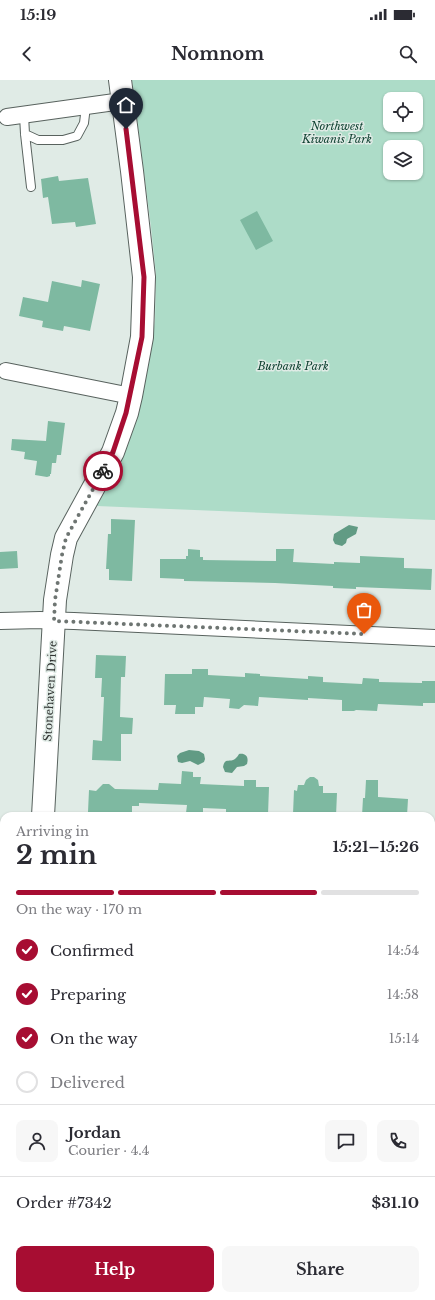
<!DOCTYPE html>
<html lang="en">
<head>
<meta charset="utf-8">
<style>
  body { margin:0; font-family:"Libre Baskerville",serif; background:#f7f7f7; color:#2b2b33; height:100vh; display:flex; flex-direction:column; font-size:15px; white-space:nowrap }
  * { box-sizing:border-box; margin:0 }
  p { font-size:13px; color:#7c7c81 }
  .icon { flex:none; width:22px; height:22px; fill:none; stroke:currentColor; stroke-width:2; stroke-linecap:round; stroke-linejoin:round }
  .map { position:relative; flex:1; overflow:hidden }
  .sheet { position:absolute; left:0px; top:732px; width:435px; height:488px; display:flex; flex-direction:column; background:#fff; border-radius:12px 12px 0 0; box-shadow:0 1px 3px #0004 }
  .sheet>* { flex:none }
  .buttons { position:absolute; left:383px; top:12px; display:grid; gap:8px }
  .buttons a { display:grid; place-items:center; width:40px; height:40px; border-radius:8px; background:#fff; box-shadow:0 1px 3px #0004; font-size:20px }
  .pin { position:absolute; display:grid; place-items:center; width:34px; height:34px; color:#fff; margin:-41px -17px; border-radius:50% 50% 50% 0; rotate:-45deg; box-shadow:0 0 4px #0007 }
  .pin .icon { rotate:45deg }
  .courier { position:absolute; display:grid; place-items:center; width:40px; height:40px; margin:-20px; border:3px solid #a70d32; border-radius:50%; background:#fff; color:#222; box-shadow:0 1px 5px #0007 }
  .head em { font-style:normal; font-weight:700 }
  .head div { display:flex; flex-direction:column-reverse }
  .head { display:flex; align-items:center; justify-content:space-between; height:68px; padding:0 16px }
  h1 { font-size:26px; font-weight:700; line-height:30px }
  .bar { display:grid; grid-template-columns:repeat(4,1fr); gap:6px 4px; align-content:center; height:48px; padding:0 16px }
  .bar i { height:5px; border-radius:3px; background:#e1e1e2 }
  .bar .on { background:#a70d32 }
  .bar p { grid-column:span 4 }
  .line { display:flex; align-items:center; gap:10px; padding:0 16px; border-top:1px solid #e1e1e2 }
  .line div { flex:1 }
  .round { display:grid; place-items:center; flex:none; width:42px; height:42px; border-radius:8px; background:#f7f7f7 }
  ol { padding:0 16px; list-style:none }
  li { display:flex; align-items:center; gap:12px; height:44px }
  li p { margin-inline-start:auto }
  li .icon { padding:4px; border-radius:50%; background:#a70d32; color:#fff; stroke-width:4 }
  li:last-child { color:#7c7c81 }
  li i { width:22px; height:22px; border:2px solid #e1e1e2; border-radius:50% }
  .action { display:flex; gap:8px; margin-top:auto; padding:8px 16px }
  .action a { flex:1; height:46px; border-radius:8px; background:#a70d32; color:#fff; font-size:16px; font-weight:700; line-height:46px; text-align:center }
  .action a+a { background:#f7f7f7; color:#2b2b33 }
  .status { display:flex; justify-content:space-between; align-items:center; height:28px; padding:0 20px; background:#fff; direction:ltr }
  .status svg { height:11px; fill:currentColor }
  header { display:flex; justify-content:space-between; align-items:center; height:52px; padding:0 16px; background:#fff; font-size:18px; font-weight:700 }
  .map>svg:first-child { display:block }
</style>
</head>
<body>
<div class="status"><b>15:19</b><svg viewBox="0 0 49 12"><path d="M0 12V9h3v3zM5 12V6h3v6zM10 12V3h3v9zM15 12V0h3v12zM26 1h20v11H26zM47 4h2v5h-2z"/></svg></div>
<header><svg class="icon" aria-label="back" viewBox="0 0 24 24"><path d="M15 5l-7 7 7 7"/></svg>Nomnom<svg class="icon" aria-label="search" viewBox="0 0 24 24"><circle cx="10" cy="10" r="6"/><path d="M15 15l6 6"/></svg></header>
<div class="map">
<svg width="435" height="1220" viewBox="0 0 435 1220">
  <rect width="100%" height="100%" fill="#e0ebe6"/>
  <!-- green -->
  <path fill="#addcc8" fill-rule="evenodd" d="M132 0H435V440L97 426 121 383 137 339 148 288 155 240 156 195 151 147ZM390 19H416V45H390ZM390 67H416V93H390Z"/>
  <!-- water -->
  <path fill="#619b84" d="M349 445 358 447 356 454 347 459 346 463 342 466 335 464 333 460 334 454Z
    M189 670 199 671 204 674 205 679 204 682 198 685 190 681 182 683 178 682 177 676 180 673Z
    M239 674C246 673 249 677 247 684L244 686 237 687 232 693 225 692 223 687C225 677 229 683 235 679 236 678 238 676 239 674Z"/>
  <!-- building -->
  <path fill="#7eb9a1" d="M58 96 59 101 88 98 96 144 76 147 75 142 52 144 48 117 43 118 41 99Z
    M257 131 273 161 256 170 240 140Z
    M82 200 100 204 90 251 64 246 63 251 42 247 43 241 19 236 23 217 48 222 52 201 81 207Z
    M48 341 65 343 61 375H57L56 383H52L51 394H50V396L47 397 35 395 37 381 24 379 25 372 11 370 12 359 46 361Z
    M111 439 135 440 132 501 109 500V489H106L108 454H111Z
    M188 469 200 470V477H203V480L276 481V469H294L293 482 334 484V482L360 483V476L404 478V488L432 489 431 510 356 507V509L333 508V506L275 503 184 501V499L160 498V479H186V476H188Z
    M17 471 18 488 0 489V472Z
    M96 575 126 576 125 597H121L120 637 133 638 132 654H121V681L92 680 93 660 102 661 104 617H101L102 598H95Z
    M192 589H208V595L245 597V593L260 594V596L308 599V596L323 597V602L362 604 363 598 379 599V602L422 603V601H435V623H423V626L378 624 377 631 356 630 354 631H342V620L308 618V620L259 617 258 626 244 625 239 629 229 628 230 619 204 617 203 627H195V634H175L176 625H164L165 594H192Z
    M182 691 193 692V697H201L200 704 244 706V700H256V707H269L268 735 226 734V729L203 728V734L186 733 187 725 139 723V726H132V736H110V733L88 732 89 710 96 711 103 704H109L115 709 158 710 159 703 181 704Z
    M310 697H314L318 700 319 706H323V713H337L336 736 293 734 294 710 297 711 298 705H304L306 700Z
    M366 700H378V717L408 719 407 736H362L363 718H365Z"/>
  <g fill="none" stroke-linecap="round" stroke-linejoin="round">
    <!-- lane casing -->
    <g stroke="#58625e" stroke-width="10">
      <path id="lane" d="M24 35 25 54 31 107
        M25 54 38 60H63L77 56 84 43 86 26"/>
    </g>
    <!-- street casing -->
    <g stroke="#58625e" stroke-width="18">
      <path id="street" d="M7 37 122 21
        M6 291 131 316
        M0 541 40 540 74 541 435 558
        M431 790H435
        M431 1029H435"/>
    </g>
    <!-- secondary casing -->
    <g stroke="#58625e" stroke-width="24">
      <path id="secondary" d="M43 736 55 520 62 475 66 458 113 372 127 333 131 316 142 257 144 197 132 91 120 0
        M18 1220 19 1216"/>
    </g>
    <!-- lane -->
    <use href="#lane" stroke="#fff" stroke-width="8"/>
    <!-- street -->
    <use href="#street" stroke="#fff" stroke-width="16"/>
    <!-- secondary -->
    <use href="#secondary" stroke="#fff" stroke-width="22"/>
  </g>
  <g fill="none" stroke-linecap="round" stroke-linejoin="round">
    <!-- done -->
    <path stroke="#6e7572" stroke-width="4" stroke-dasharray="0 7.2" d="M103 391 66 458 62 475 55 520 54 541 364 554"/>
    <!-- route -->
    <path stroke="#a70d32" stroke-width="5" d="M103 391 113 372 126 333 142 257 144 197 126 49"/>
  </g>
  <g text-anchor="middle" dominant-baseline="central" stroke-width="3" stroke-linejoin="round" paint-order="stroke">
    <!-- park labels -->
    <g font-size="11" font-style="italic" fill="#114333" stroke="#e0ebe6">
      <text x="337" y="46">Northwest<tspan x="337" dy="13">Kiwanis Park</tspan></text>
      <text x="293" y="286">Burbank Park</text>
    </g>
    <!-- street labels -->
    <g font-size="11" fill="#313533" stroke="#e0ebe6">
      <text transform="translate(50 611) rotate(-87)">Stonehaven Drive</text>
    </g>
  </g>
</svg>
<div class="buttons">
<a><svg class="icon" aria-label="locate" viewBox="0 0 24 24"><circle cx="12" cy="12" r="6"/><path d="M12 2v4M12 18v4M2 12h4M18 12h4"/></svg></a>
<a><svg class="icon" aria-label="layers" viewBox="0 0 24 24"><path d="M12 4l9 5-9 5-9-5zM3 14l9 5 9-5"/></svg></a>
</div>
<div class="pin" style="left:364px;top:554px;background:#ea580c"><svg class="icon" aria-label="bag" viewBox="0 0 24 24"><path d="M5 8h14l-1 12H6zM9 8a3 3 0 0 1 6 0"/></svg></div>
<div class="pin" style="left:126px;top:49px;background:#1f2937"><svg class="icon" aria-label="home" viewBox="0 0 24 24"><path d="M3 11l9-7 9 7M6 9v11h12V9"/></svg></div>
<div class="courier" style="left:103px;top:391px"><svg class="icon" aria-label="bike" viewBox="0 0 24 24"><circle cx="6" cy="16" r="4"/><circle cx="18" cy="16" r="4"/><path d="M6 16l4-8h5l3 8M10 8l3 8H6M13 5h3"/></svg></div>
<section class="sheet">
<div class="head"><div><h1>2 min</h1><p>Arriving in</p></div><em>15:21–15:26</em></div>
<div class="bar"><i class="on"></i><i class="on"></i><i class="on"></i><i></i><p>On the way · 170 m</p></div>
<ol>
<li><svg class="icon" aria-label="check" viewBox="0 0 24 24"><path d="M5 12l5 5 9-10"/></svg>Confirmed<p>14:54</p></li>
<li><svg class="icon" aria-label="check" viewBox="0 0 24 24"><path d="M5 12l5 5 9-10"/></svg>Preparing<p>14:58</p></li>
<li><svg class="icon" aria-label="check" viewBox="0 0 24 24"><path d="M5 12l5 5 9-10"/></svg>On the way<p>15:14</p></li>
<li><i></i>Delivered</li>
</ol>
<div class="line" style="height:72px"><a class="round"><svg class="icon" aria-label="person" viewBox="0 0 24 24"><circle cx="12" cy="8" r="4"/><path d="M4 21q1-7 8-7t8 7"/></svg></a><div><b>Jordan</b><p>Courier · 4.4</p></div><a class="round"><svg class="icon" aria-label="chat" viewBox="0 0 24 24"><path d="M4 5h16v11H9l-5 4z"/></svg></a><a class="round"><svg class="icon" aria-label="phone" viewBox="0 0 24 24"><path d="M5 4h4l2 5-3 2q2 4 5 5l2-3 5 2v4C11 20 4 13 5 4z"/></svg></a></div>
<div class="line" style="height:52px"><div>Order #7342</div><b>$31.10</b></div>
<div class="action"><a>Help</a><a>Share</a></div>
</section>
</div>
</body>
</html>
